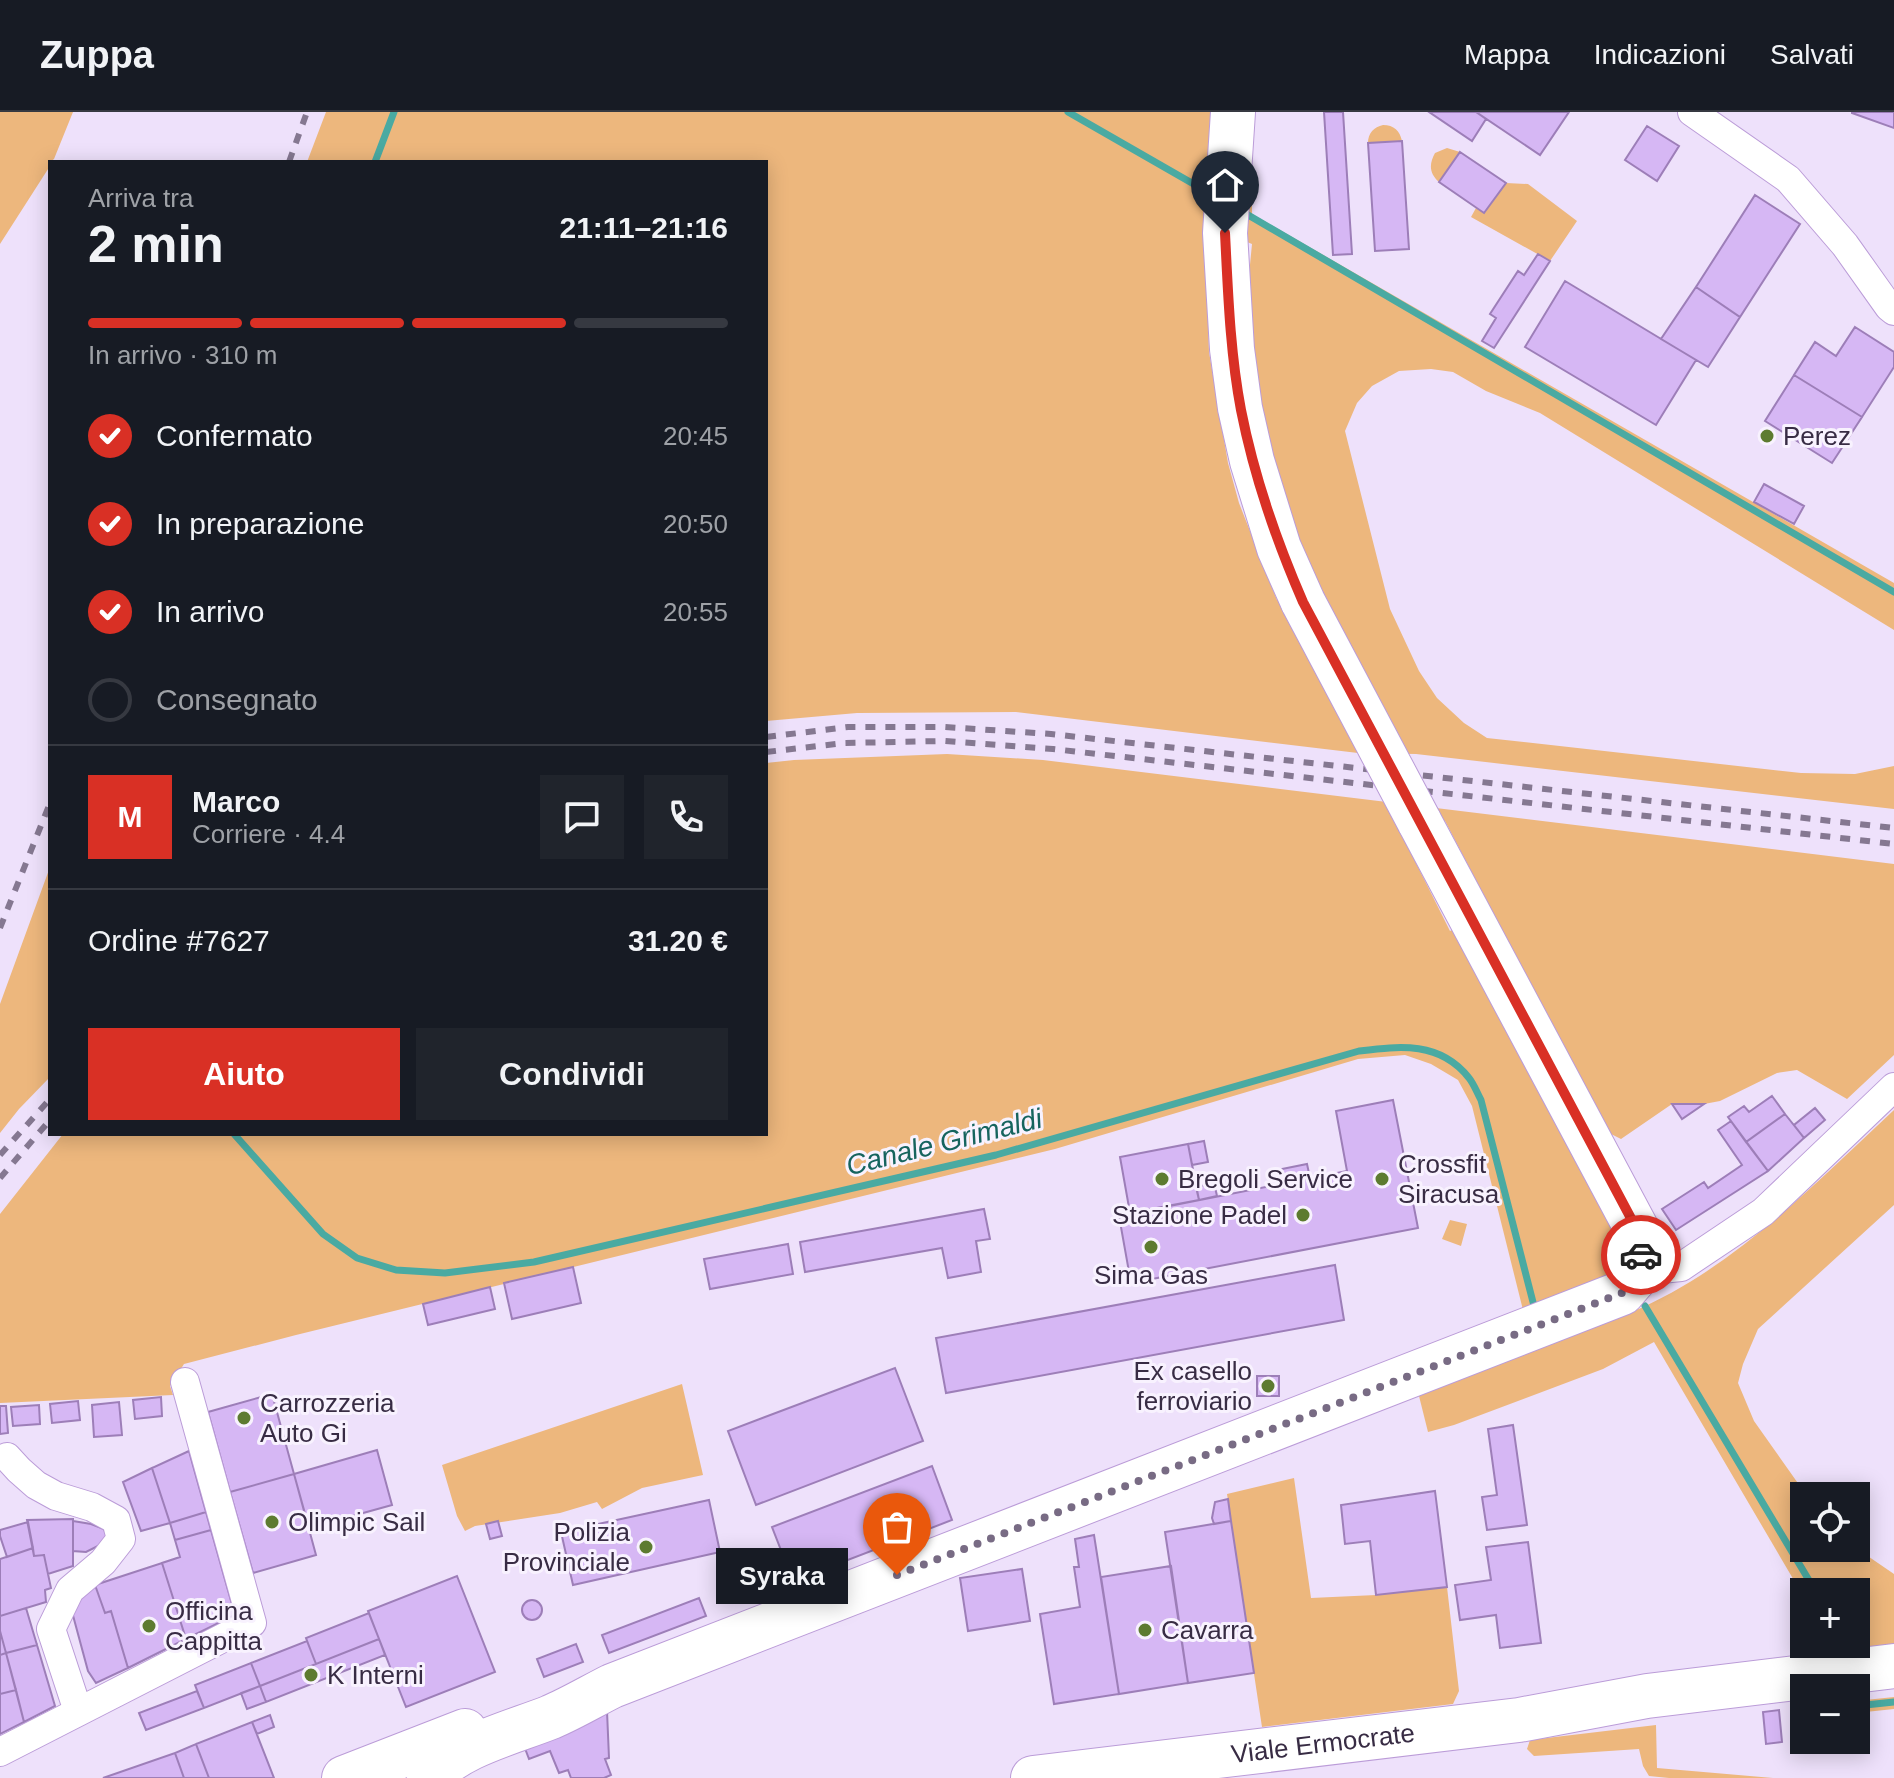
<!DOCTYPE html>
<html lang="it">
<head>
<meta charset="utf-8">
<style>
  body { margin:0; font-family:Helvetica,sans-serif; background:#20242c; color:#f1f3f6; height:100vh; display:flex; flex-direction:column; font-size:30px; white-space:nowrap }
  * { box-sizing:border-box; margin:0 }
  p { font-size:26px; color:#9ea1a6 }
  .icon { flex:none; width:44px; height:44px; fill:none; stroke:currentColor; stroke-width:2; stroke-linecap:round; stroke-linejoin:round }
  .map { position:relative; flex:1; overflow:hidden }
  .drawer { position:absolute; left:48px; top:48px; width:720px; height:976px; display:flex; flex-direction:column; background:#171b24; border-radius:0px; box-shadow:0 4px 20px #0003 }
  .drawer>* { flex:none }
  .buttons { position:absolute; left:1790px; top:1370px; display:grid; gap:16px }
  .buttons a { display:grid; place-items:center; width:80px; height:80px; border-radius:0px; background:#171b24; box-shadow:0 4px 20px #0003; font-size:40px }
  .pin { position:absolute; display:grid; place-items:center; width:68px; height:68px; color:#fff; margin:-82px -34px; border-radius:50% 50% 50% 0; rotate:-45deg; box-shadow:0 0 8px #0007 }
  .pin .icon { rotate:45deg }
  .courier { position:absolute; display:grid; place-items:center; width:80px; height:80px; margin:-40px; border:6px solid #d93025; border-radius:50%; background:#fff; color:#222; box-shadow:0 2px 10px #0007 }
  .bubble { position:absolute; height:56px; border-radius:0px; background:#171b24; box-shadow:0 4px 20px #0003; font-size:26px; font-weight:600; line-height:56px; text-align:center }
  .head em { font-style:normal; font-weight:600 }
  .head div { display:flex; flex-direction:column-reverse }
  .head { display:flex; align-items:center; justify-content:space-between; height:136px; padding:0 40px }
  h1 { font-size:52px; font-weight:600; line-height:60px }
  .bar { display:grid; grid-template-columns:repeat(4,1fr); gap:12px 8px; align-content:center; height:96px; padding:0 40px }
  .bar i { height:10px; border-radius:6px; background:#363941 }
  .bar .active { background:#d93025 }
  .bar p { grid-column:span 4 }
  .line { display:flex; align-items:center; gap:20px; padding:0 40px; border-top:2px solid #363941 }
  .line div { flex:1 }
  .round { display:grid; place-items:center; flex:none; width:84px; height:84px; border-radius:0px; background:#20242c }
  ol { padding:0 40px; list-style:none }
  li { display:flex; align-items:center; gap:24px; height:88px }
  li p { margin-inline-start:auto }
  li .icon { padding:8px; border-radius:50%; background:#d93025; color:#fff; stroke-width:4 }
  li:last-child { color:#9ea1a6 }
  li i { width:44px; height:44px; border:4px solid #363941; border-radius:50% }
  .button { display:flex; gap:16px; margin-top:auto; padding:16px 40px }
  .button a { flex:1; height:92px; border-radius:0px; background:#d93025; color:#fff; font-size:32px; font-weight:600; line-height:92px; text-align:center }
  .button a+a { background:#20242c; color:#f1f3f6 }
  header { display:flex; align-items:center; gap:48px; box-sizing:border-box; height:112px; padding:0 40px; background:#171b24; border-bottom:2px solid #363941 }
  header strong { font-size:38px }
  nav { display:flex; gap:44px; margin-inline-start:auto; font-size:28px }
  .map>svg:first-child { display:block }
</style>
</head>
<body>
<header>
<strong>Zuppa</strong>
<nav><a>Mappa</a><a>Indicazioni</a><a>Salvati</a></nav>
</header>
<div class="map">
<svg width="1894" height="1666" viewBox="0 0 1894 1666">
  <rect width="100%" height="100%" fill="#eee1fb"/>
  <!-- green -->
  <path fill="#edb77d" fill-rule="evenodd" d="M0 0H73L54 47 50 50V54L0 132Z
    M326 0H1215L1211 55 1206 66 1252 90V102L1894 471V518L1540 301 1486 279 1453 260 1431 257 1399 259 1372 274 1357 291 1345 319 1390 497 1419 559 1437 586 1464 611 1487 626 1801 661 1855 662 1894 654V697L1416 642 1358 641 1016 600 857 601 766 609V50H307ZM1205 113 1252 132 1246 194 1255 277 1287 395 1311 459 1328 492 1277 488 1239 391 1228 351 1209 240Z
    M1383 13C1394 13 1400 19 1402 29L1368 31C1368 21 1374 15 1383 13Z
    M1447 36 1460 40 1439 70C1429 61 1429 52 1435 41Z
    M1506 71 1528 72 1577 109 1550 149 1471 105 1476 96 1484 101Z
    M947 642 1043 648 1894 752V943L1847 987 1797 958 1777 961 1720 989 1704 992H1672L1621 1027 1607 1020 1445 709H1395L1450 819 1459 815 1620 1129 1619 1153 1603 1168 1523 1198 1472 994 1458 968 1431 952 1405 943 1358 947 1055 1037 296 1223 184 1252 170 1274 173 1283 0 1291V1102L63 1022H766V651L794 648Z
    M50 755V965L19 997 0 1021V892Z
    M1894 998V1093L1758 1217 1743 1252 1738 1271 1754 1309 1807 1384H1804V1436H1856L1894 1462V1542L1822 1548 1817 1532H1856V1480H1804V1490L1802 1482 1654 1230 1603 1257 1454 1313 1428 1320 1419 1284 1632 1200C1735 1156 1813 1073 1894 998Z
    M1450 1108 1467 1112 1461 1134 1442 1127Z
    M682 1272 703 1363 642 1376 602 1397 597 1390 560 1401 475 1414 465 1419 457 1404 442 1353Z
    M1294 1366 1311 1486 1376 1483 1447 1475 1459 1579 1453 1592 1262 1615 1227 1382Z
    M1894 1585V1597L1856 1601V1589Z
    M1656 1613 1657 1656 1773 1666H1669L1649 1664 1643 1654 1639 1637 1534 1644 1527 1637 1530 1628Z"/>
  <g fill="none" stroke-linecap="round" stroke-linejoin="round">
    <!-- stream -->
    <path stroke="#4aaaa2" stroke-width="7" d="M1068 0 1211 82
      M375 50 394 0
      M1243 100 1894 480
      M234 1022 323 1122 357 1146 396 1158 445 1161 534 1150 996 1043 1359 939C1400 934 1440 929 1469 966 1474 972 1477 981 1481 988L1534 1194
      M1645 1194 1813 1475 1814 1480
      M1828 1532 1832 1547
      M1856 1594 1894 1590"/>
  </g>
  <!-- building -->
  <path fill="#d6b7f4" stroke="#9d7eb8" stroke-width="2" d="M1324 0H1343L1352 142 1333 143Z
    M1429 0H1476L1486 7 1472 29Z
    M1476 0H1569L1540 43Z
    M1852 0H1894V16L1852 1Z
    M1647 14 1679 34 1657 69 1625 48Z
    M1402 29 1409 137 1375 139 1368 31Z
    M1460 40 1506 71 1484 101 1439 70Z
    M1755 83 1800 112 1740 205 1696 175Z
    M1538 142 1550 149 1494 236 1482 229 1496 206 1490 202 1518 159 1524 163Z
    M1565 169 1696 248 1656 313 1525 235Z
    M1696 175 1740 205 1708 255 1661 227Z
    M1855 215 1894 240V255L1862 305 1794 263 1815 230 1836 244Z
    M1794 263 1862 305 1832 351 1765 309Z
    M1764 372 1804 394 1794 412 1754 390Z
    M1772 984 1785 1002 1746 1030 1728 1005 1744 994 1749 1000Z
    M1393 988 1418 1116 1131 1171 1119 1104 1347 1059 1336 999Z
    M1672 992H1704L1682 1007Z
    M1815 996 1825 1008 1804 1026 1794 1013Z
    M1785 1002 1804 1026 1768 1059 1746 1030Z
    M1731 1009 1768 1059 1676 1118 1662 1097 1704 1070 1708 1076 1742 1053 1718 1018Z
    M1204 1029 1208 1050 1192 1053 1188 1032Z
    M1188 1032 1199 1088 1130 1101 1120 1045Z
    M1307 1052 1310 1066 1280 1072 1277 1058Z
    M1255 1062 1257 1074 1248 1076 1245 1064Z
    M1214 1071 1217 1084 1199 1088 1196 1075Z
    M984 1097 990 1127 976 1129 981 1160 948 1166 942 1136 805 1160 800 1130Z
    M788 1132 793 1162 710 1177 704 1147Z
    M1335 1153 1344 1208 946 1281 936 1226Z
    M573 1155 581 1191 512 1207 504 1171Z
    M490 1175 495 1197 428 1213 423 1192Z
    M895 1256 923 1329 756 1393 728 1319Z
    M1257 1264H1279V1284H1257Z
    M272 1282 294 1362 230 1380 208 1300Z
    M161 1285 162 1304 135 1307 133 1288Z
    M78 1289 80 1308 52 1311 50 1292Z
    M119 1290 122 1323 94 1325 92 1293Z
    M39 1293 40 1312 13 1314 11 1295Z
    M0 1294H6L8 1321 0 1322Z
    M1513 1313 1527 1413 1487 1418 1482 1385 1497 1383 1488 1317Z
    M377 1338 392 1393 309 1416 294 1362Z
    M189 1339 206 1400 170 1411 152 1356Z
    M932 1354 952 1408 793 1469 772 1415Z
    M152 1356 170 1411 141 1419 123 1370Z
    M294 1362 316 1443 253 1461 230 1380Z
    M1435 1379 1447 1475 1376 1483 1370 1429 1345 1432 1341 1393Z
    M1228 1387 1231 1409 1214 1412 1212 1406 1215 1390Z
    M709 1388 720 1440 573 1473 561 1420Z
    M206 1400 211 1418 175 1428 170 1411Z
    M73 1407V1454L48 1462 44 1443 34 1444 27 1408Z
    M73 1409 91 1412 104 1417 107 1424 104 1431 86 1440 73 1439Z
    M498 1409 502 1424 490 1427 486 1412Z
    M1231 1409 1254 1561 1188 1571 1165 1420Z
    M28 1410 33 1436 7 1445 0 1424V1418Z
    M211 1418 235 1503 186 1527 162 1451 180 1445 175 1428Z
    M1094 1423 1119 1582 1054 1592 1040 1502 1080 1495 1074 1455H1079L1075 1427Z
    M1528 1430 1541 1531 1500 1536 1496 1503 1460 1508 1455 1473 1491 1468 1486 1435Z
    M33 1436 34 1444 44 1443 51 1476 45 1478 46 1490 0 1504V1447Z
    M162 1451 186 1527 128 1556 111 1499 105 1501 95 1473Z
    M1171 1454 1188 1571 1119 1582 1101 1465Z
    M1022 1457 1030 1509 968 1519 960 1466Z
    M457 1464 495 1560 406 1595 368 1499Z
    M95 1473 105 1501 111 1499 128 1556 96 1571 88 1559 71 1496Z
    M699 1486 706 1504 609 1541 602 1523Z
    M522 1498a10 10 0 1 1 20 0a10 10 0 1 1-20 0Z
    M26 1496 37 1533 6 1541 0 1519V1504Z
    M369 1501 379 1527 316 1552 306 1526Z
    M0 1519 6 1541 0 1543Z
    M379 1527 385 1543 266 1590 260 1574Z
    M307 1529 316 1552 260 1574 251 1551Z
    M576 1532 583 1550 544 1565 537 1547Z
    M37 1533 55 1594 24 1610 6 1541Z
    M6 1541 16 1578 0 1582V1543Z
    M251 1551 260 1574 204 1596 195 1573Z
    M260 1574 266 1590 247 1597 241 1581Z
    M16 1578 24 1610 0 1622V1582Z
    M197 1579 204 1596 146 1618 139 1601Z
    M1779 1598 1782 1630 1766 1632 1763 1600Z
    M607 1599 609 1646 605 1647 611 1663 604 1666H571L568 1658 559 1661 550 1639 529 1647 523 1631Z
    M270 1603 274 1615 257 1622 252 1610Z
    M252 1610 274 1666H209L196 1632Z
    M196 1632 209 1666H184L175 1641Z
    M175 1641 184 1666H103Z"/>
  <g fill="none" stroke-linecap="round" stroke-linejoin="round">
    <!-- minor casing -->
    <g stroke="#bb9cd8" stroke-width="30">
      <path id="minor" d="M1692 0 1788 67 1845 133 1889 195 1894 199
        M1641 1159 1681 1155 1763 1100 1894 975
        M7 1345 19 1358 36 1373 56 1384 92 1395 116 1408 121 1427 103 1450 70 1478 51 1517 78 1599
        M0 1640 252 1511 185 1270"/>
    </g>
    <!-- primary casing -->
    <g stroke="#bb9cd8" stroke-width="46">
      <g id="primary">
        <path d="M1233 0 1225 121 1232 237 1240 296 1252 349 1279 436 1303 490"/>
        <path d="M344 1666 465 1619"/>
        <path d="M429 1666C458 1633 511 1621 551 1605 572 1596 592 1584 612 1574L1622 1181 1641 1159 1642 1127 1419 709"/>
        <path id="s1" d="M1033 1666 1519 1608 1647 1584 1894 1554"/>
      </g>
    </g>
    <!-- minor -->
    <use href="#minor" stroke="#fff" stroke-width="28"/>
    <!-- primary -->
    <use href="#primary" stroke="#fff" stroke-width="44"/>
    <!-- rail -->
    <path stroke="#857891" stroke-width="6" stroke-dasharray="10 10" stroke-linecap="butt" d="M289 50 307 0
      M766 625 848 615H945L1051 622 1894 716
      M766 640 845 631 944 629 1053 637 1894 732
      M0 816 50 691
      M0 1043 50 987
      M0 1066 50 1008"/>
    <!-- primary-bridge casing -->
    <g stroke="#bb9cd8" stroke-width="46" stroke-linecap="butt">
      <path id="primary-bridge" d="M1303 490 1419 709"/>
    </g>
    <!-- primary-bridge -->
    <use href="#primary-bridge" stroke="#fff" stroke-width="44"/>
  </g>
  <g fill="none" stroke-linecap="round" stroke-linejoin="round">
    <!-- done -->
    <path stroke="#786b84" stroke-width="8" stroke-dasharray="0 14.4" d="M897 1463 1622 1181 1641 1159V1143"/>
    <!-- route -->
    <path stroke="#d93025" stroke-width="10" d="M1225 121C1228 180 1230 240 1241 298 1254 364 1276 428 1303 490L1642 1127 1641 1143"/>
  </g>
  <!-- markers -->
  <g fill="#5d7b30" stroke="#f8f2fe" stroke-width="3">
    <circle cx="1767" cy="324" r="8"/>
    <circle cx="1162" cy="1067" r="8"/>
    <circle cx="1382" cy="1067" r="8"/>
    <circle cx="1303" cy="1103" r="8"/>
    <circle cx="1151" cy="1135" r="8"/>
    <circle cx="1268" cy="1274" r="8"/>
    <circle cx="244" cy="1306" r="8"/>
    <circle cx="272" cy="1410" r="8"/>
    <circle cx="646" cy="1435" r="8"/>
    <circle cx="149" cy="1514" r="8"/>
    <circle cx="1145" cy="1518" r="8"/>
    <circle cx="311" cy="1563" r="8"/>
  </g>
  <g text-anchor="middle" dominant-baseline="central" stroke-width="6" stroke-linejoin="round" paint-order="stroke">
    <!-- poi labels -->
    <g font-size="26" fill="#382c44" stroke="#f8f2fe" text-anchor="start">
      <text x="1783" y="324">Perez</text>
      <text x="1398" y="1052">Crossfit<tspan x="1398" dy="30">Siracusa</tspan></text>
      <text x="1178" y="1067">Bregoli Service</text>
      <text x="1287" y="1103" text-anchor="end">Stazione Padel</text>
      <text x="1151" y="1163" text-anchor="middle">Sima Gas</text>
      <text x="1252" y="1259" text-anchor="end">Ex casello<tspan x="1252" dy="30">ferroviario</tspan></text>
      <text x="260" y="1291">Carrozzeria<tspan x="260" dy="30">Auto Gi</tspan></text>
      <text x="288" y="1410">Olimpic Sail</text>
      <text x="630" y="1420" text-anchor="end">Polizia<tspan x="630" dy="30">Provinciale</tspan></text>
      <text x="165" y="1499">Officina<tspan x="165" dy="30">Cappitta</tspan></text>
      <text x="1161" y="1518">Cavarra</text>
      <text x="327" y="1563">K Interni</text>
    </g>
    <!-- street labels -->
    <g font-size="26" fill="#382c44" stroke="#f8f2fe">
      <text stroke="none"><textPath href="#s1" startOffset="292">Viale Ermocrate</textPath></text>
    </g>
    <!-- water labels -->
    <g font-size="28" font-style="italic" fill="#16645e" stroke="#f8f2fe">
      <text transform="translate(944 1030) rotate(-14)">Canale Grimaldi</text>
    </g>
  </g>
</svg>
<div class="buttons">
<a><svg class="icon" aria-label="locate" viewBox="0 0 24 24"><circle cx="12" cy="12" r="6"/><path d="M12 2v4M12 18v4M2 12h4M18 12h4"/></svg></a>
<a>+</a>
<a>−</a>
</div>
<div class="pin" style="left:897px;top:1463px;background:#ea580c"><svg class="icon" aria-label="bag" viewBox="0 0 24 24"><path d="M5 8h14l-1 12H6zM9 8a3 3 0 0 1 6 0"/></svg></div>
<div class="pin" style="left:1225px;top:121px;background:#1f2937"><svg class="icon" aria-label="home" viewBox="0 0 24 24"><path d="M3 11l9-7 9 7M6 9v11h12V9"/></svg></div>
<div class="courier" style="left:1641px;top:1143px"><svg class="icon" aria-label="car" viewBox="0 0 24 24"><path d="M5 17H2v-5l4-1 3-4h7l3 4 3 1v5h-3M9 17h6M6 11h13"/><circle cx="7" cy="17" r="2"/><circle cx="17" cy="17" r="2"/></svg></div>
<div class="bubble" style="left:716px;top:1436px;width:132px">Syraka</div>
<section class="drawer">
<div class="head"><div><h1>2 min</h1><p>Arriva tra</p></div><em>21:11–21:16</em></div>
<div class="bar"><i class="active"></i><i class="active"></i><i class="active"></i><i></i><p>In arrivo · 310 m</p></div>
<ol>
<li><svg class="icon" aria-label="check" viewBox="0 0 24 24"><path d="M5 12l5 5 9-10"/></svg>Confermato<p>20:45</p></li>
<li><svg class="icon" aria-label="check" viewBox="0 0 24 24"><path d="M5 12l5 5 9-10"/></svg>In preparazione<p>20:50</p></li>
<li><svg class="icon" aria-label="check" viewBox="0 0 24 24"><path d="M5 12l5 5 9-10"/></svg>In arrivo<p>20:55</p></li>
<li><i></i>Consegnato</li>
</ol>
<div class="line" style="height:144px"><b class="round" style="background:#d93025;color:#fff">M</b><div><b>Marco</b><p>Corriere · 4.4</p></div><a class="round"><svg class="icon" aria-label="chat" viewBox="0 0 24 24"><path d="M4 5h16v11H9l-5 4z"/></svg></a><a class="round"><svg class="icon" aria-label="phone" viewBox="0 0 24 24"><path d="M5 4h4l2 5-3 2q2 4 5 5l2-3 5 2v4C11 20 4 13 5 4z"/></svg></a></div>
<div class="line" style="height:104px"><div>Ordine #7627</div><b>31.20 €</b></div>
<div class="button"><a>Aiuto</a><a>Condividi</a></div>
</section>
</div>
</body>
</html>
